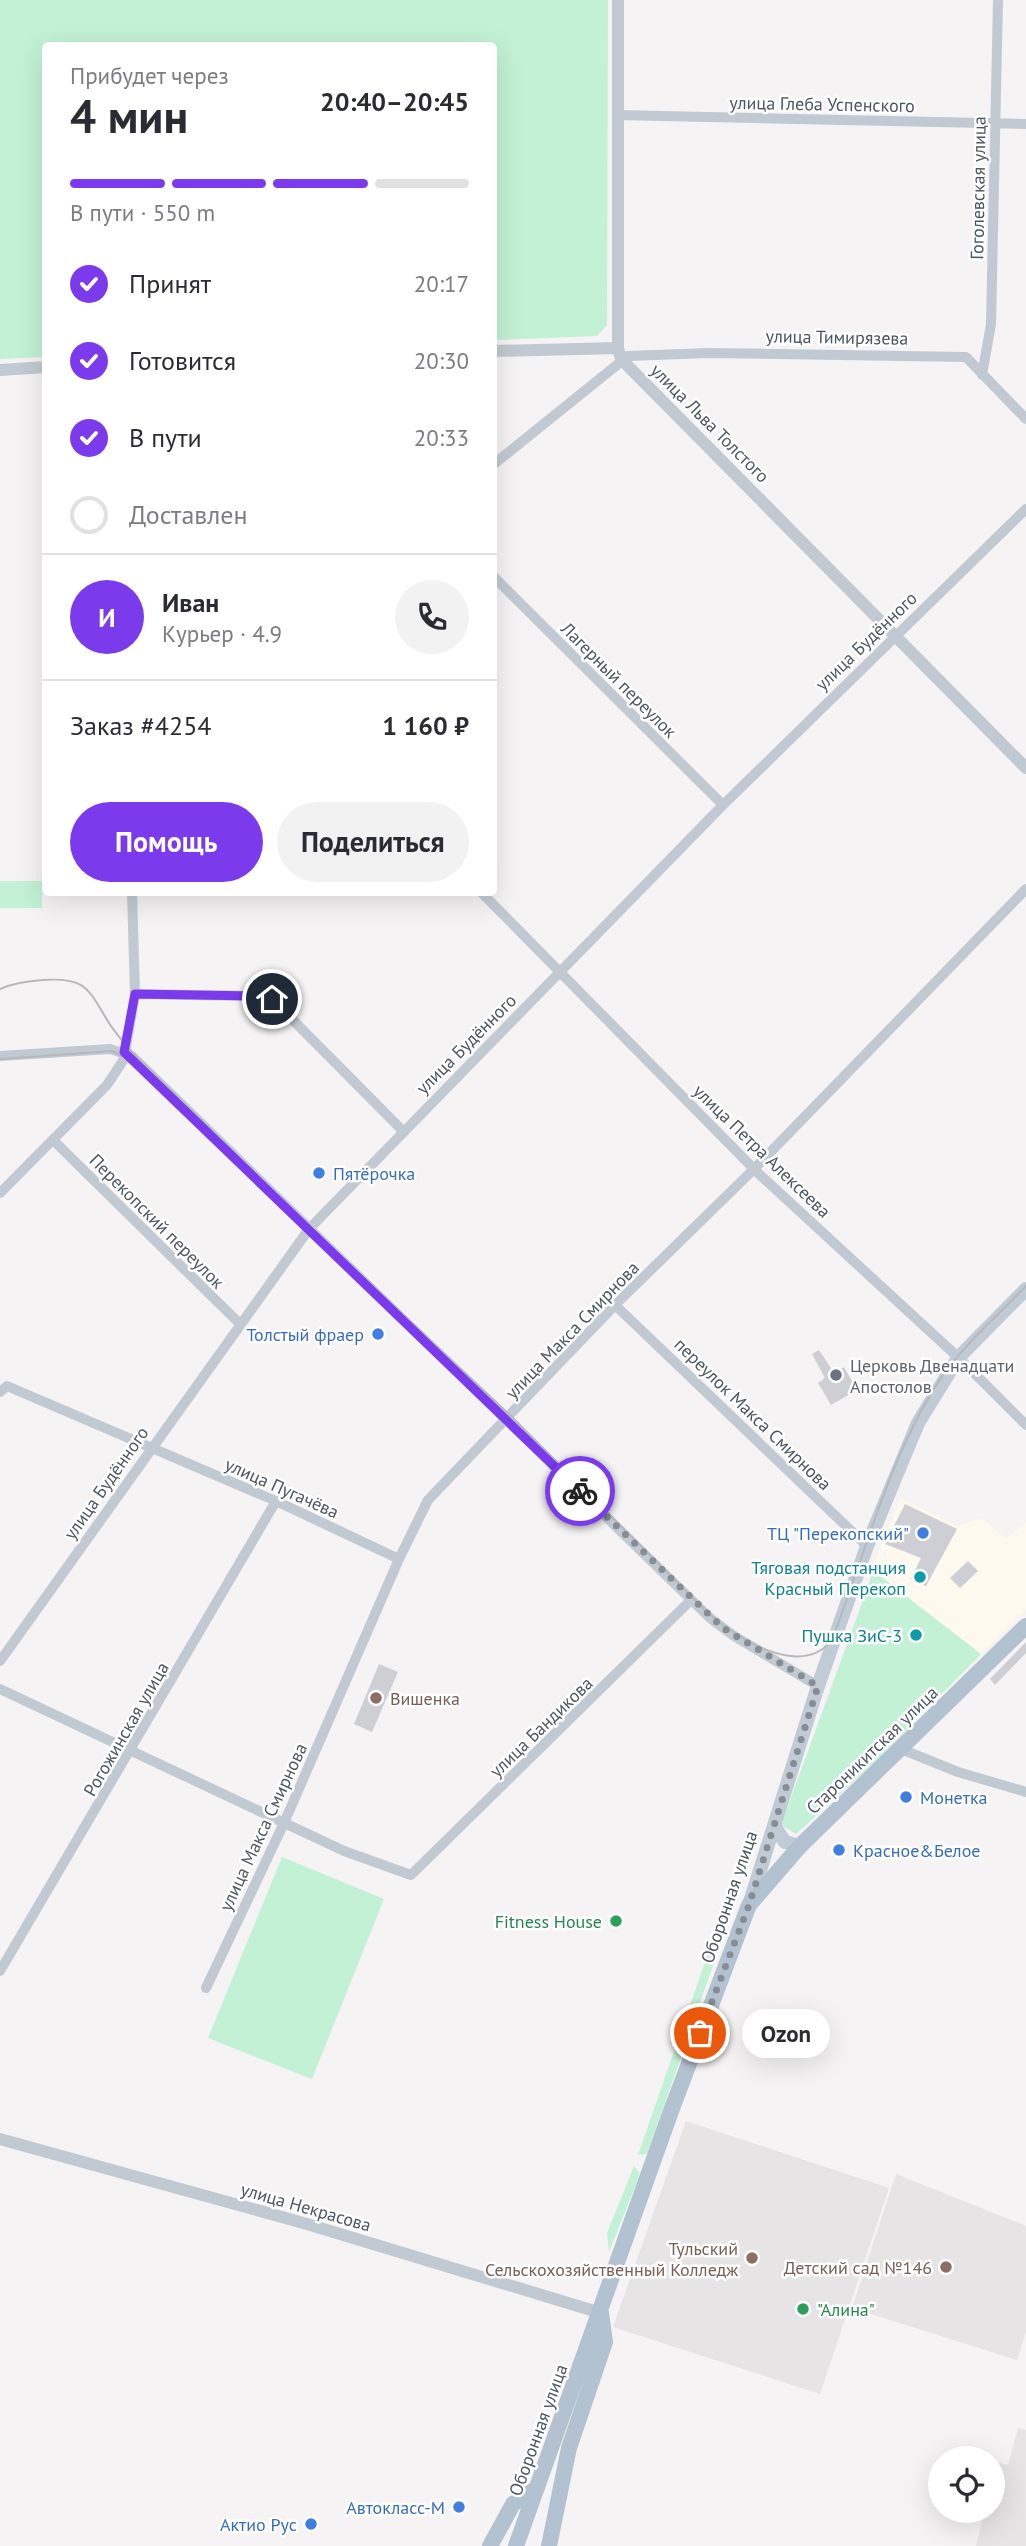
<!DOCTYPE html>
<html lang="ru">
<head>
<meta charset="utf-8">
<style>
  body { margin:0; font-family:"PT Sans",sans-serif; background:#f2f2f3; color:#2b2b33; height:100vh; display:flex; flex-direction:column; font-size:26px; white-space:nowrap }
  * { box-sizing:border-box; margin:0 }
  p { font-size:23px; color:#7c7c81 }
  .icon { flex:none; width:38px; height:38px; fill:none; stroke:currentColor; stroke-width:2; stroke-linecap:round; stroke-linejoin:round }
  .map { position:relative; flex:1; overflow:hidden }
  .sheet { position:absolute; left:42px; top:42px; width:455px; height:854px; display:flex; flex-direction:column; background:#fff; border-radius:7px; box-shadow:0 7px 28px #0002 }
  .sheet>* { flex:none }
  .controls { position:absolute; left:928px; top:2446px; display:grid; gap:14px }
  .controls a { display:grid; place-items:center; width:77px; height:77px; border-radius:50%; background:#fff; box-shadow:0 7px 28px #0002; font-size:35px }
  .pin { position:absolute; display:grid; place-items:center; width:60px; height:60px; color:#fff; margin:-30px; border:4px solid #fff; border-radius:50%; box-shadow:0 2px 7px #0007 }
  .courier { position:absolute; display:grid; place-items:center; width:70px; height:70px; margin:-35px; border:5px solid #7c3aed; border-radius:50%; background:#fff; color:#222; box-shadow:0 2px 9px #0007 }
  .bubble { position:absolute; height:49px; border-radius:24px; background:#fff; box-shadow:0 7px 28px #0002; font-size:23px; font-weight:600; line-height:49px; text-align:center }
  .overview em { font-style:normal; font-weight:600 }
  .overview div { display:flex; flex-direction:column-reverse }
  .overview { display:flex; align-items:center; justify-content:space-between; height:119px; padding:0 28px }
  h1 { font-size:46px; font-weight:600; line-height:52px }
  .bar { display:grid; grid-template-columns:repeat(4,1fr); gap:10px 7px; align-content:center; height:84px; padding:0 28px }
  .bar i { height:9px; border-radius:5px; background:#e1e1e2 }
  .bar .selected { background:#7c3aed }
  .bar p { grid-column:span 4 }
  .line { display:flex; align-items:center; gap:18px; padding:0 28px; border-top:2px solid #e1e1e2 }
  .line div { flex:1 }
  .round { display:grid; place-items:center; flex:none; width:74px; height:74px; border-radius:37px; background:#f2f2f3 }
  ol { padding:0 28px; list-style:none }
  li { display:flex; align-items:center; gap:21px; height:77px }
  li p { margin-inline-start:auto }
  li .icon { padding:7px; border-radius:50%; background:#7c3aed; color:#fff; stroke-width:4 }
  li:last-child { color:#7c7c81 }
  li i { width:38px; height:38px; border:4px solid #e1e1e2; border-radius:50% }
  .primary-button { display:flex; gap:14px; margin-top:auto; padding:14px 28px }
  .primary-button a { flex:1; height:80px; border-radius:42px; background:#7c3aed; color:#fff; font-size:28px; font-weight:600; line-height:80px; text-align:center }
  .primary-button a+a { background:#f2f2f3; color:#2b2b33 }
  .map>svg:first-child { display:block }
</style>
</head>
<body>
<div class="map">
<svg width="1026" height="2546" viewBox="0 0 1026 2546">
  <rect width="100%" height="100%" fill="#f5f3f3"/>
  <!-- commercial -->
  <path fill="#fdf9ef" d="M901 1498 957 1526 982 1518 1006 1539 1026 1522V1609L981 1654 871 1569Z"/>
  <!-- education -->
  <path fill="#e6e4e5" d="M686 2121 889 2188 820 2394 613 2327Z
    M896 2174 1026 2226V2332L1017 2360 852 2308Z
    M1018 2428 1026 2430V2546H976L985 2511H992V2480L997 2462 1008 2465Z"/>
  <!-- green -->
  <path fill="#c3f1d5" d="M0 0H608L607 325 597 336 494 340V46H46L45 357 0 359Z
    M0 881H45L46 892 65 894H42V908H0Z
    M871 1569 981 1654 873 1764 796 1834 781 1825 870 1581Z
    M282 1857 384 1899 312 2079 208 2038Z
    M712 1942 718 1951 647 2154 638 2155Z
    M634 2166 639 2172 638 2179 609 2252 607 2233Z"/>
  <!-- building -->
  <path fill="#cdcfd5" d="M819 1350 834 1373 844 1367 857 1390 831 1405 818 1383 825 1378 812 1354Z
    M905 1504 957 1529 926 1586 911 1579 921 1558 885 1544Z
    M968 1561 978 1571 960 1588 950 1578Z
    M1026 1642V1653L995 1685 990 1679Z
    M379 1664 398 1672 372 1732 354 1724Z"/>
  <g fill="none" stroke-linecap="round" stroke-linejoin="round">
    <!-- minor -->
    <path stroke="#c1cad2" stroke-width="10" d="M617 115 1026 124
      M982 375 991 324 998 0
      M494 464 628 356 708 353 966 357 1026 419
      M494 577 723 805
      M481 892 759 1174 960 1359 1026 1425
      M135 994 264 996 272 999 403 1131
      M0 1056 110 1049 132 1056 710 1618 734 1636 818 1686
      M53 1140 240 1324
      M0 1193 107 1085 124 1059 135 994 132 892
      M615 1305 867 1546
      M0 1392 7 1386 276 1501 399 1559
      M0 1661 309 1229 723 805 1026 509
      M0 1689 344 1851 411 1875 691 1600
      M901 1749 958 1772 1026 1792
      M0 1971 276 1501
      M206 1988 284 1823 399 1559 428 1500 615 1305 754 1169 1026 889"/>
    <!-- tertiary -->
    <path stroke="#c1cad2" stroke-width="12" d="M618 0V348L621 359 1026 768
      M494 351 618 348
      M0 370 46 367
      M0 2139 307 2224 601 2313"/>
    <!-- secondary -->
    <path stroke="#c1cbd6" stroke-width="14" d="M774 1826 785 1842 800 1846
      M750 1902 818 1686 867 1546 918 1423 958 1358 1026 1289"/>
    <!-- primary -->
    <path stroke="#b3c2d1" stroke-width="16" d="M490 2546 513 2504 537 2488
      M516 2546 671 2111 749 1905 800 1846 1026 1626
      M549 2546 569 2448 605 2342 601 2313"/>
    <!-- tram -->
    <path stroke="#b5b8bd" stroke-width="2" d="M0 989C14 983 27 981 43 980 87 977 88 989 109 1023 117 1036 127 1046 137 1057L304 1221 511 1416 707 1612C735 1637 800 1680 832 1640 866 1552 897 1427 958 1356 979 1331 1004 1309 1026 1286
      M0 1059 112 1051 136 1063"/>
  </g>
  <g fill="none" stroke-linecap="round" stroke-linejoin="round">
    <!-- done -->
    <path stroke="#868d94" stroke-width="7" stroke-dasharray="0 12.6" d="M580 1491 723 1628 818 1686 749 1905 700 2033"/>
    <!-- route -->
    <path stroke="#7c3aed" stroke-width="9" d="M272 999 264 996 135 994 124 1052 580 1491"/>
  </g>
  <!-- markers -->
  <g fill="#3f7fe0" stroke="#fff" stroke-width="2.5">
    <circle cx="319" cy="1173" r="7"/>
    <circle cx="378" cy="1334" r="7"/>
    <circle cx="923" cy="1533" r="7"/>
    <circle cx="906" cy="1797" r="7"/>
    <circle cx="839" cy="1850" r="7"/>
    <circle cx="459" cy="2507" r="7"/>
    <circle cx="311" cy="2524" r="7"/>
  </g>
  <circle fill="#6b7280" stroke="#fff" stroke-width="2.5" cx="836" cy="1375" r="7"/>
  <g fill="#0f9aa8" stroke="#fff" stroke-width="2.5">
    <circle cx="920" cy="1577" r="7"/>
    <circle cx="916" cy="1635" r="7"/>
  </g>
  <g fill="#8d6e63" stroke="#fff" stroke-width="2.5">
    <circle cx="376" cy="1698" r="7"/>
    <circle cx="752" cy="2258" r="7"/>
    <circle cx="946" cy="2267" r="7"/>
  </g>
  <g fill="#2e9e5b" stroke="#fff" stroke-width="2.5">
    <circle cx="616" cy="1921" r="7"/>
    <circle cx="803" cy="2309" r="7"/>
  </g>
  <g text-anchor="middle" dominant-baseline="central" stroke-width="5" stroke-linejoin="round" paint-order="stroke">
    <!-- street labels -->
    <g font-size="18" fill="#4a5661" stroke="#fff">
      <text transform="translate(822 104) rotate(1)">улица Глеба Успенского</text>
      <text transform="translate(978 188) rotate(-89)">Гоголевская улица</text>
      <text transform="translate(837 337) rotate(1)">улица Тимирязева</text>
      <text transform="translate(710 423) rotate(45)">улица Льва Толстого</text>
      <text transform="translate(866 641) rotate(-44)">улица Будённого</text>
      <text transform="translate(619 680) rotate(45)">Лагерный переулок</text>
      <text transform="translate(466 1044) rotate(-45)">улица Будённого</text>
      <text transform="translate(762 1151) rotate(44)">улица Петра Алексеева</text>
      <text transform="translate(157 1221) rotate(45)">Перекопский переулок</text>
      <text transform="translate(572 1330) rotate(-46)">улица Макса Смирнова</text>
      <text transform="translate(753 1414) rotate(44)">переулок Макса Смирнова</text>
      <text transform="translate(106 1483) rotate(-55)">улица Будённого</text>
      <text transform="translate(282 1488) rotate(24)">улица Пугачёва</text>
      <text transform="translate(541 1727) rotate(-44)">улица Бандикова</text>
      <text transform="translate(126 1729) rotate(-60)">Рогожинская улица</text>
      <text transform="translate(872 1750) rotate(-44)">Староникитская улица</text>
      <text transform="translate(263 1827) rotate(-65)">улица Макса Смирнова</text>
      <text transform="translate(729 1897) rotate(-71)">Оборонная улица</text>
      <text transform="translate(306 2207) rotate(16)">улица Некрасова</text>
      <text transform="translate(538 2430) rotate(-70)">Оборонная улица</text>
    </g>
    <!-- shop labels -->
    <g font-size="18" fill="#366cbe" stroke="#fff" text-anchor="end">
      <text x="333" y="1173" text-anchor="start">Пятёрочка</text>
      <text x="364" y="1334">Толстый фраер</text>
      <text x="909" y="1533">ТЦ "Перекопский"</text>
      <text x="920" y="1797" text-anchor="start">Монетка</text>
      <text x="853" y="1850" text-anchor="start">Красное&amp;Белое</text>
      <text x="445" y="2507">Автокласс-М</text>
      <text x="297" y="2524">Актио Рус</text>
    </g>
    <!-- worship labels -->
    <g font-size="18" fill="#5b616d" stroke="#fff" text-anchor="start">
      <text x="850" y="1365">Церковь Двенадцати<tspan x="850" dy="21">Апостолов</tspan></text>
    </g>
    <!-- culture labels -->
    <g font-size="18" fill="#0d838f" stroke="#fff" text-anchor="end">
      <text x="906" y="1567">Тяговая подстанция<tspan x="906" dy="21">Красный Перекоп</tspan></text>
      <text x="902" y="1635">Пушка ЗиС-3</text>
    </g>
    <!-- education labels -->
    <g font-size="18" fill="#785e54" stroke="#fff" text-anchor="end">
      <text x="390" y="1698" text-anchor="start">Вишенка</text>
      <text x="738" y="2248">Тульский<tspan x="738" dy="21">Сельскохозяйственный Колледж</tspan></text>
      <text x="932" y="2267">Детский сад №146</text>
    </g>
    <!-- leisure labels -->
    <g font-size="18" fill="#27864d" stroke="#fff" text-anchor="end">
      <text x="602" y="1921">Fitness House</text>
      <text x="817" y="2309" text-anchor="start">"Алина"</text>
    </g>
  </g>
</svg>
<div class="controls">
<a><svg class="icon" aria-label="locate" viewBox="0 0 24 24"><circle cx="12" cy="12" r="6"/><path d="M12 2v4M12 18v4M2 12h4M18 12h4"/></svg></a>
</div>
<div class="pin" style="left:700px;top:2033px;background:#ea580c"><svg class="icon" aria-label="bag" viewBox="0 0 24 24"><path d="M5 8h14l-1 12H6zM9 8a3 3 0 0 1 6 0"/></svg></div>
<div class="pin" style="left:272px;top:999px;background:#1f2937"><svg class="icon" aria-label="home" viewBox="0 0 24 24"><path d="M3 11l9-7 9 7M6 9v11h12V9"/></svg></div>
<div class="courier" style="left:580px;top:1491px"><svg class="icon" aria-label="bike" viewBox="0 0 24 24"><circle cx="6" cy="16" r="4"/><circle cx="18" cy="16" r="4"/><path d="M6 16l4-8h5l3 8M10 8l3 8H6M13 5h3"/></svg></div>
<div class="bubble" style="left:742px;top:2009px;width:88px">Ozon</div>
<section class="sheet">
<div class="overview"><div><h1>4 мин</h1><p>Прибудет через</p></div><em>20:40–20:45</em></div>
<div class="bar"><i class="selected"></i><i class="selected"></i><i class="selected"></i><i></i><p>В пути · 550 m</p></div>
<ol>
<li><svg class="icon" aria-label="check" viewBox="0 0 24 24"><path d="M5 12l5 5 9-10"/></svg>Принят<p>20:17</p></li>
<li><svg class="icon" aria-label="check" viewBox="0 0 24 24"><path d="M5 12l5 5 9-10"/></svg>Готовится<p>20:30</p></li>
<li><svg class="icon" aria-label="check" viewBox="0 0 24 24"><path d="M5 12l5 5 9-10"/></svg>В пути<p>20:33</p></li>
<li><i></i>Доставлен</li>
</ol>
<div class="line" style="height:126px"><b class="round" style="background:#7c3aed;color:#fff">И</b><div><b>Иван</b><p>Курьер · 4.9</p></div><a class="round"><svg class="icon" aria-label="phone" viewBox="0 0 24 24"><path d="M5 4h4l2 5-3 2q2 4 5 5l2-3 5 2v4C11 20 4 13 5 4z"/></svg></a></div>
<div class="line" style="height:91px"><div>Заказ #4254</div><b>1 160 ₽</b></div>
<div class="primary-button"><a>Помощь</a><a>Поделиться</a></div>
</section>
</div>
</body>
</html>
